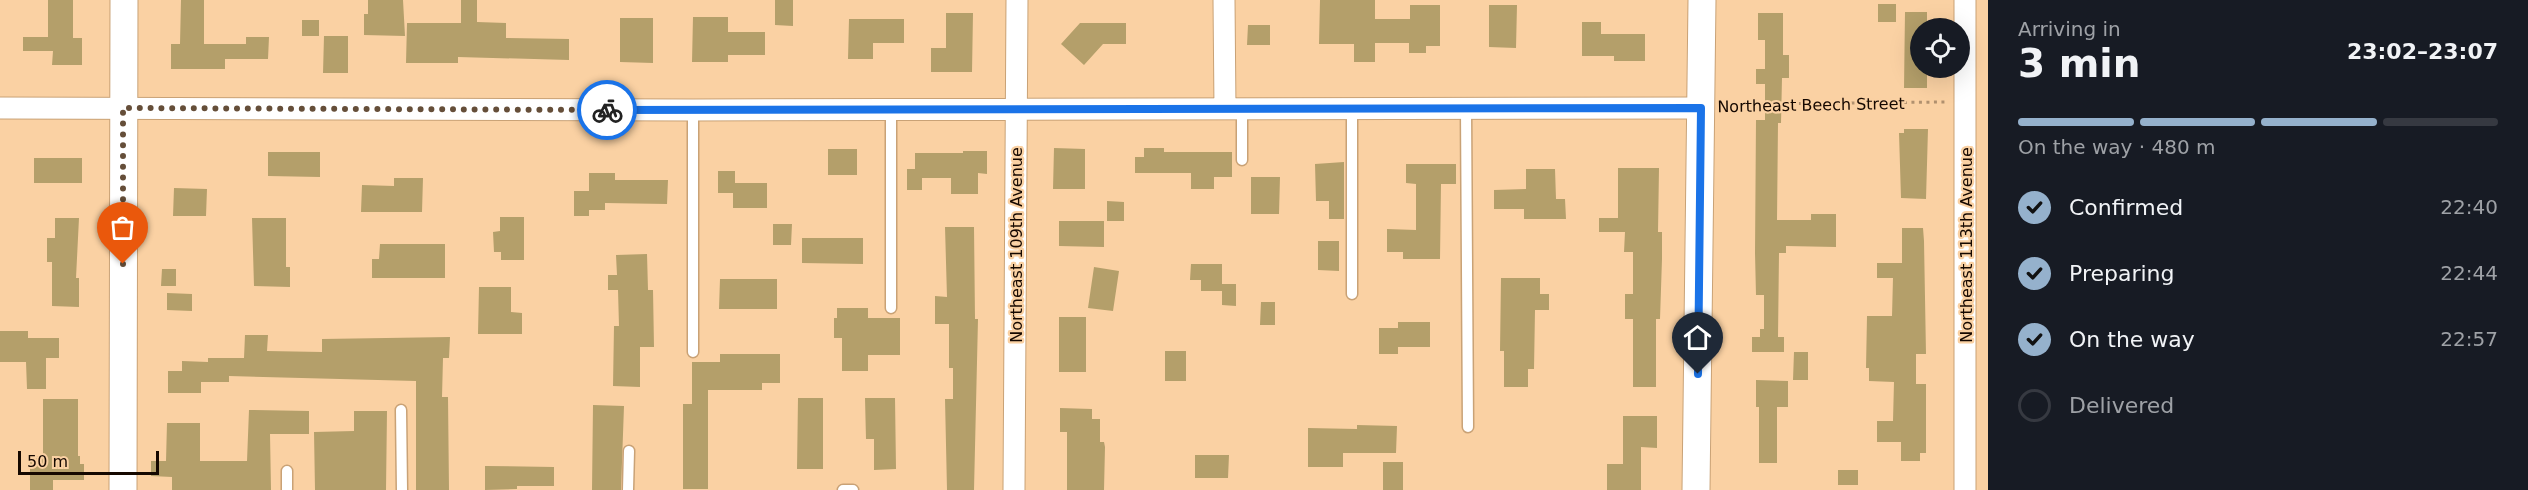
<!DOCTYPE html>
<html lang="en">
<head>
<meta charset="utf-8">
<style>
  body { margin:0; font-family:"DejaVu Sans",sans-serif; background:#242831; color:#f1f3f6; height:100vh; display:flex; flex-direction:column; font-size:22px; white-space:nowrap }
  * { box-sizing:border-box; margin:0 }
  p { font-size:20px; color:#9ea1a6 }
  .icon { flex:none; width:33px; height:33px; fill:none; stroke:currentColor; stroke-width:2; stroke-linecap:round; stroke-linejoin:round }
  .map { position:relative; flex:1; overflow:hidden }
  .sheet { display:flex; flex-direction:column; background:#171b24; width:540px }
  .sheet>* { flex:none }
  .controls { position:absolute; left:1910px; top:18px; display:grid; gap:12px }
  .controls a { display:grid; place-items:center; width:60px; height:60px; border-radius:50%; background:#171b24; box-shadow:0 6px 24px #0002; font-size:30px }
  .scale { position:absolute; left:18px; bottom:15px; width:141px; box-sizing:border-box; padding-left:6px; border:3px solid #150800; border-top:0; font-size:16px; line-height:21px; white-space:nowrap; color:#150800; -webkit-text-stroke:4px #fad1a3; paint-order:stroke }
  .pin { position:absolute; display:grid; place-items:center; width:51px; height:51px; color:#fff; margin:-62px -26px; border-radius:50% 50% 50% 0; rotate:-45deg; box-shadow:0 0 6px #0007 }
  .pin .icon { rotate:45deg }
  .courier { position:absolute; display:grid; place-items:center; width:60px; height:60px; margin:-30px; border:4px solid #1a73e8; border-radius:50%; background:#fff; color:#222; box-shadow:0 2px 8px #0007 }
  .headline em { font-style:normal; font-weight:800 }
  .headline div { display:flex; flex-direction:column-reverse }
  .headline { display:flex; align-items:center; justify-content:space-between; height:102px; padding:0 30px }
  h1 { font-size:39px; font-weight:800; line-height:45px }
  .bar { display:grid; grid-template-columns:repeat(4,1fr); gap:9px 6px; align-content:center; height:72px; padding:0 30px }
  .bar i { height:8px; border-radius:4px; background:#363941 }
  .bar .selected { background:#95b1cc }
  .bar p { grid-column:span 4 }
  ol { padding:0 30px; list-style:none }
  li { display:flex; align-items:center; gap:18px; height:66px }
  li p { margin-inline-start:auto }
  li .icon { padding:6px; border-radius:50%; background:#95b1cc; color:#111; stroke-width:4 }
  li:last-child { color:#9ea1a6 }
  li i { width:33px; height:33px; border:3px solid #363941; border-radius:50% }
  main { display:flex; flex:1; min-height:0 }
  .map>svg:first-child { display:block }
</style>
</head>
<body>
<main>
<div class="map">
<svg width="1988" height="490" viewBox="0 0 1988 490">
  <rect width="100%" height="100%" fill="#fad1a3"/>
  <!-- building -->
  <path fill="#b49f6a" d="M48 0H73V38H82V65H52L53 51H23V37H48Z
    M181 0H204V44H246V37H269L268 59H225V69H171V44H180Z
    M368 0H403L405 36 364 35V14H368Z
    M461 0H477V22L506 23V38L569 39V60L458 57V63H406L407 23H461Z
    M775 0H793V26L775 25Z
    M1320 0H1375V19H1410V5H1440V46H1426V53H1409V43H1375V62H1354V44H1319Z
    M1878 4H1896V22H1878Z
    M1489 5H1517L1516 48 1489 47Z
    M1905 12H1927V28H1920V68H1927V88H1904Z
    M946 13H973L972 72H931V48H946Z
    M1758 13H1783V55H1789V78H1782L1781 123H1778L1777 220H1811V214H1836V247L1786 246V253H1779L1778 337H1784V352H1752V337H1760V329H1764V295H1756L1755 253 1756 120H1765V84H1756V69H1765V40H1758Z
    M693 17H728V32H765V55H728V62H692Z
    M620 18H653V63L620 62Z
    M849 19H904V43H873V59H848Z
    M302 20H319V36H302Z
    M1582 22H1601V34H1645V61H1614V56H1582Z
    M1080 23H1126V44H1103L1084 65 1061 44Z
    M1248 25H1270V45H1247Z
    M324 36H348V73H323Z
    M1904 129H1928L1926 199 1901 198 1899 133H1904Z
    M1054 148 1085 149V189H1053Z
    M1144 148H1164V152H1232V177H1214V189H1191V173H1135V157H1144Z
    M828 149H857V175H828Z
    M963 151H987V174L978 173V194H951V178H922V190H907V169H915V153H963Z
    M268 152H320V177L268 176Z
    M34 158H82V183H34Z
    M1344 162V219H1329V201H1316L1315 164Z
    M1406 164H1456V184H1441L1440 259H1403V252H1387V229L1416 230V184L1406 183Z
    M1618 168H1659L1658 232H1662V259L1660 319H1656V387H1633V319H1625V294H1633V252H1624L1625 232H1599V218H1618Z
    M1526 169H1555L1556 199H1565L1566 219H1524V209H1494V190L1526 189Z
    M718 171H735V183H767V208H733V193H718Z
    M589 173H615V180H668L667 204 605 203V210H589V216H574V191H589Z
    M1251 177H1280L1279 214H1251Z
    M394 178H423L422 212H361L362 185 394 186Z
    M174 188 207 189 206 216H173Z
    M1107 201 1124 202V221H1107Z
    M500 217H524V260H501V252H494L493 232 500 231Z
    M55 218H79L76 278H79V307L52 306V262H47V238H55Z
    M252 218H286V267H290V287L254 286Z
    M1059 221H1104V247L1059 246Z
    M773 224H792L791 245H773Z
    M945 227H974L975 319H978L974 490H947L945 399H953V368H949V324H935V296L947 297Z
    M1902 228H1923L1924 241 1926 354H1916V384H1926V453H1920V461H1901V442H1877V421H1893L1894 382 1869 381V368H1866L1867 316H1892L1893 278H1877V263H1902Z
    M802 238H863V264L802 263Z
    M1318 241H1339V271L1318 270Z
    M380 244H445V278H372V259H379Z
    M647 254 648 290H653L654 347H640V387L613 386 614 326H619L618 290H608V275H617L616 255Z
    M1191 264H1222V284H1236V306L1222 305V291H1201V280H1190Z
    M1094 267 1119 271 1113 311 1088 308Z
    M162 269H176V286H161Z
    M1501 278H1540V294H1549V310H1535L1534 369H1528V387H1504V351H1500Z
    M720 279H777V309H719Z
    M479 287H511V312L522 313V334H478Z
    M167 293 192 294V311L167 310Z
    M1261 302H1275V325H1260Z
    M837 308H868V318H900V355H868V371H842V338H834V318H837Z
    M1059 317H1086V372H1059Z
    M1398 322H1430V347H1398V354H1379V328H1398Z
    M0 331H28V338H59V358H46V389H27L26 362H0Z
    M245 335H268L267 351 322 352V339L450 337 449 358H443L442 397H448L449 490H416V381L229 376V382H201V393H168V371H182V361L208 362V358H244Z
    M1165 351H1186V381H1165Z
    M1794 352H1808V380H1793Z
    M720 354H780V383H762V390H708V489H683V404H692V362H720Z
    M1756 380 1788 381V407H1777V463H1759V407H1756Z
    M798 398H823V469H797Z
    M865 398H895L896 469 874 470V439H866Z
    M43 399H78V456H80V464H84V480H53V490H30V456H43Z
    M593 405 624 406 621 490H592Z
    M1060 408 1092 409V419H1100V442H1104L1105 447 1104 490H1067V432H1060Z
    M249 410 309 411V434H270L271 490H172V477L151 476V461H166L167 423H200V461H247Z
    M354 411H387L386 490H315L314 432 354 431Z
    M1623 416H1657V448L1641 447V490H1607V464H1623Z
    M1357 425 1397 426 1396 453H1343V467H1308V428L1357 429Z
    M1195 455H1229L1228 478H1195Z
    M1383 462H1403V490H1383Z
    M485 466 554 467V486H517V489L485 490Z
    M1838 470H1858V485H1838Z"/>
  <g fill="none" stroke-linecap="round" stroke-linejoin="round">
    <!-- service casing -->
    <g stroke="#c9a276" stroke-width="13">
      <path id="service" d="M1352 109V294
        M1466 109 1468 427
        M693 110V352
        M1242 160V109
        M891 308V110
        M401 410 402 490
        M287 490V471
        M628 490 629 451
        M843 490H853"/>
    </g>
    <!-- minor casing -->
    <g stroke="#c9a276" stroke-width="23">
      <path id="minor" d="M1224 0 1225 109
        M0 108 693 110 1701 108
        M1014 490 1017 0
        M1965 490V0"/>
    </g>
    <!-- tertiary casing -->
    <g stroke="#c9a276" stroke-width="29">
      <path id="tertiary" d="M123 490 124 0
        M1696 490 1702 0"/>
    </g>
    <!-- path -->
    <path stroke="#b1916f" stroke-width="3" stroke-dasharray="3 4.5" stroke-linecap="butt" d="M1724 106 1760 104 1945 102"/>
    <!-- service -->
    <use href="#service" stroke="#fff" stroke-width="10"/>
    <!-- minor -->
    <use href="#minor" stroke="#fff" stroke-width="21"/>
    <!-- tertiary -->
    <use href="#tertiary" stroke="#fff" stroke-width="27"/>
  </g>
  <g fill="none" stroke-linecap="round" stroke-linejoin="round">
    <!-- done -->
    <path stroke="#654e39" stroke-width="6" stroke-dasharray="0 10.8" d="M123 264V108L607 110"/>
    <!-- route -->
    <path stroke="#1a73e8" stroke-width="8" d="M607 110 1701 108 1698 374"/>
  </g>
  <g text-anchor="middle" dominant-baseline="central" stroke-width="4.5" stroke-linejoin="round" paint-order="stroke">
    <!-- street labels -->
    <g font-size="16" fill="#150800" stroke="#fad1a3">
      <text transform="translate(1811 105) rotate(-1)">Northeast Beech Street</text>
      <text transform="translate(1016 245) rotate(-90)">Northeast 109th Avenue</text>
      <text transform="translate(1966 245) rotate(-90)">Northeast 113th Avenue</text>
    </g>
  </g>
</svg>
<div class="controls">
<a><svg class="icon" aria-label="locate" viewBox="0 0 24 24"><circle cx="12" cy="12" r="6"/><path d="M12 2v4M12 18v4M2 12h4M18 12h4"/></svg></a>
</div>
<div class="scale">50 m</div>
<div class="pin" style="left:123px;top:264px;background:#ea580c"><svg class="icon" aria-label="bag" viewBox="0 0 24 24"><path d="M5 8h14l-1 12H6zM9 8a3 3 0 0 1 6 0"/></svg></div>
<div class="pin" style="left:1698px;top:374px;background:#1f2937"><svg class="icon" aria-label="home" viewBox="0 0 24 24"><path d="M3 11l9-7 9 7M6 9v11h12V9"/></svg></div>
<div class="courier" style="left:607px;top:110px"><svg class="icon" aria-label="bike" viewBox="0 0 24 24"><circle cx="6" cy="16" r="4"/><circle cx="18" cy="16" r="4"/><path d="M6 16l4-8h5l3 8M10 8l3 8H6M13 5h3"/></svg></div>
</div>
<section class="sheet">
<div class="headline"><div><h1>3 min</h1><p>Arriving in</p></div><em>23:02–23:07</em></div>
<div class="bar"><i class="selected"></i><i class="selected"></i><i class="selected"></i><i></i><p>On the way · 480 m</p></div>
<ol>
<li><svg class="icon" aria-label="check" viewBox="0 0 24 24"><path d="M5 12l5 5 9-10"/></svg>Confirmed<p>22:40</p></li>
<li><svg class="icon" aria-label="check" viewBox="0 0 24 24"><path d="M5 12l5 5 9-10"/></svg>Preparing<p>22:44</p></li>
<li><svg class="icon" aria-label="check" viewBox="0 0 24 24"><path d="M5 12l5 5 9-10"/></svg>On the way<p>22:57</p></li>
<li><i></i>Delivered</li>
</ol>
</section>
</main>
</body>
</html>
